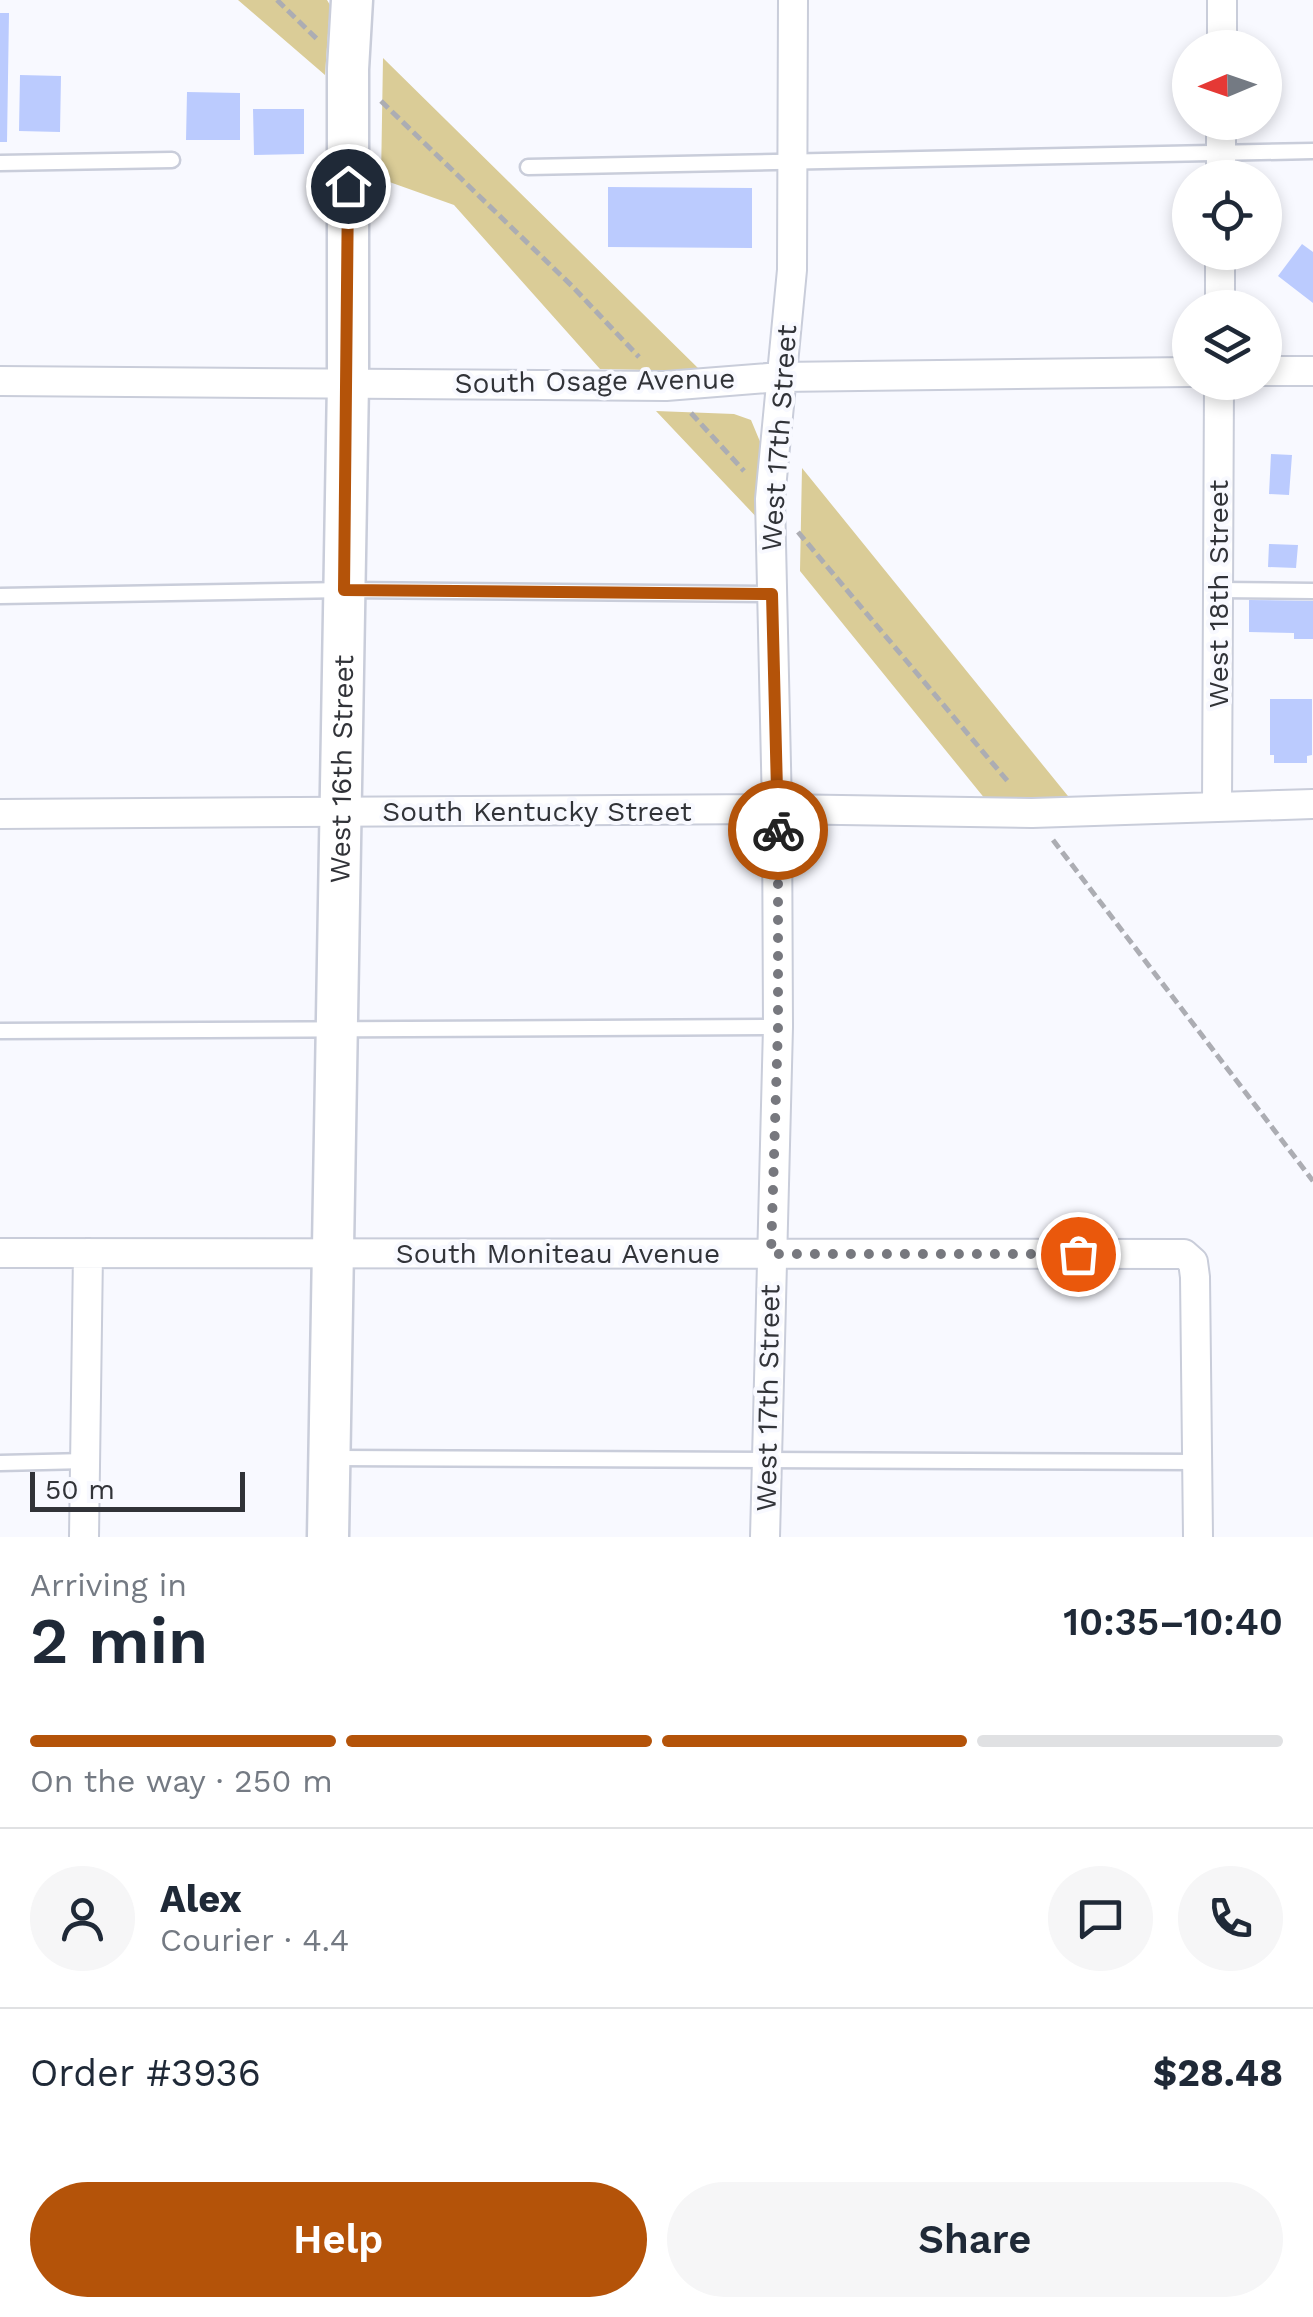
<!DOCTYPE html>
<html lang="en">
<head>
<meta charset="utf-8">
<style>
  body { margin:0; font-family:"Work Sans",sans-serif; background:#f6f6f7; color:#1f2937; height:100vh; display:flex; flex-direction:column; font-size:38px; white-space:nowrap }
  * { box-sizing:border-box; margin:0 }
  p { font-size:32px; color:#747a83 }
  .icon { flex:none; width:55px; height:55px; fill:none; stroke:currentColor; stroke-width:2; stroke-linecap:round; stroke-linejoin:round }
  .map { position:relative; height:1537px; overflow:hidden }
  .sheet { display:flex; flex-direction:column; background:#fff; flex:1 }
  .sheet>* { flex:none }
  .needle { width:65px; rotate:268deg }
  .fabs { position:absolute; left:1172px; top:30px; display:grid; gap:20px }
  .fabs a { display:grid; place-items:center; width:110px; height:110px; border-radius:50%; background:#fff; box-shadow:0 5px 15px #0003; font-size:50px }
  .scale { position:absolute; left:30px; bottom:25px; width:215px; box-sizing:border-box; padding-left:10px; border:5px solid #313338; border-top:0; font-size:28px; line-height:35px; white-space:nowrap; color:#313338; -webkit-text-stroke:8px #f8f9ff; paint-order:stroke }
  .pin { position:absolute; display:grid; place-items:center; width:85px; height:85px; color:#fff; margin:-42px; border:5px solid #fff; border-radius:50%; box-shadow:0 2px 10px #0007 }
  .courier { position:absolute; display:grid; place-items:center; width:100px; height:100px; margin:-50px; border:8px solid #b45309; border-radius:50%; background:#fff; color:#222; box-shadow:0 2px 12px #0007 }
  .head em { font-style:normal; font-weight:600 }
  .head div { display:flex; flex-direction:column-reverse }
  .head { display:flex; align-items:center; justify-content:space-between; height:170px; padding:0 30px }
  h1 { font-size:65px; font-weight:600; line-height:75px }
  .bar { display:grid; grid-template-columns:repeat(4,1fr); gap:15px 10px; align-content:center; height:120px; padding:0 30px }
  .bar i { height:12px; border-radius:8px; background:#e0e1e3 }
  .bar .on { background:#b45309 }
  .bar p { grid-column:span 4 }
  .line { display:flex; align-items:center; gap:25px; padding:0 30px; border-top:2px solid #e0e1e3 }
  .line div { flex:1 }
  .round { display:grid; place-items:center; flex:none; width:105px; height:105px; border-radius:52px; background:#f6f6f7 }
  .cta { display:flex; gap:20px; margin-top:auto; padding:20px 30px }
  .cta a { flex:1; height:115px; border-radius:60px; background:#b45309; color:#fff; font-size:40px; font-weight:600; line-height:115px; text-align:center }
  .cta a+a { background:#f6f6f7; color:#1f2937 }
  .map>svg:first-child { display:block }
</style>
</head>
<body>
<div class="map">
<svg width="1313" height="1537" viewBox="0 0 1313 1537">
  <rect width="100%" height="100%" fill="#f8f9ff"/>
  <!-- green -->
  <path fill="#dacc97" d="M238 0H327L330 5 325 75Z
    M383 58 701 371 600 369 454 205 381 179Z
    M656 411 734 414 751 420 761 444 762 523Z
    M802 468 1072 801 990 805 800 571Z"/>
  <!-- building -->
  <path fill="#bbcbfe" d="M0 13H9L7 142H0Z
    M20 75 61 76 60 132 19 131Z
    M187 92 240 93V140H186Z
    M253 109H304V154L254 155Z
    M608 187 752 188V248L608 247Z
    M1302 244 1313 252V303L1278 276Z
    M1271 454 1292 455 1289 495 1269 494Z
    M1269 544 1298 545 1296 568 1268 567Z
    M1249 600 1313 601V639H1294V633L1249 632Z
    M1270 699H1312V755L1307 756V763H1274V755H1270Z"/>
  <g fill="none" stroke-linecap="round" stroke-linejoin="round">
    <!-- service casing -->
    <g stroke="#c9cdda" stroke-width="19">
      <path id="service" d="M0 163 172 160
        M528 167 1313 151
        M1218 590 1313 591
        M0 596 345 590 772 594
        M0 1031 778 1027
        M335 1458 1198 1462
        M0 1463 86 1461"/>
    </g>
    <!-- minor casing -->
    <g stroke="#c9cdda" stroke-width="32">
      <path id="minor" d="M1222 48V0
        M1221 178V122
        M1220 308V252
        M1265 371H1313
        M0 381 666 386 780 377 1190 372
        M1217 805 1219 382
        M0 814 777 809 1032 813 1313 804
        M0 1253 1184 1254 1193 1262 1195 1277 1198 1537
        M84 1537 88 1253
        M765 1537 778 1027 777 809 770 499 792 270 793 0"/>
    </g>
    <!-- secondary casing -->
    <g stroke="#c9cdda" stroke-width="45">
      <g id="secondary">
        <path id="s1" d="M328 1537 348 382V69L352 0"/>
      </g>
    </g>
    <!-- path -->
    <path stroke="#acadb3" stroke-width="5" stroke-dasharray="10 5" stroke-linecap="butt" d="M277 0 318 40
      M381 101 572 286 639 357
      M691 413 744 471
      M798 532 1010 784
      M1053 840 1313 1181"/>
    <!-- service -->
    <use href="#service" stroke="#fff" stroke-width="14"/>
    <!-- minor -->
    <use href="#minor" stroke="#fff" stroke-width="28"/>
    <!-- secondary -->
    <use href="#secondary" stroke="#fff" stroke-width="40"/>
  </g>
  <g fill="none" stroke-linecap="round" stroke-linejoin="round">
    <!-- done -->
    <path stroke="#77787e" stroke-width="10" stroke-dasharray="0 18" d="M778 830V1027L771 1254H1078"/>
    <!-- route -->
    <path stroke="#b45309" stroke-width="12" d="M348 186 344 590 772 594 778 830"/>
  </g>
  <g text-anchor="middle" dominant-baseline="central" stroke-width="8" stroke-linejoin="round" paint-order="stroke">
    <!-- street labels -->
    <g font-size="28" fill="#313338" stroke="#f8f9ff">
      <text transform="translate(595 381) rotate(-1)">South Osage Avenue</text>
      <text transform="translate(779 438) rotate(-86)">West 17th Street</text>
      <text transform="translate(1218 594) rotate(-90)">West 18th Street</text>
      <text stroke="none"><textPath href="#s1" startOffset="768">West 16th Street</textPath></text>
      <text x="537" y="811">South Kentucky Street</text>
      <text x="558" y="1253">South Moniteau Avenue</text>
      <text transform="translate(768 1398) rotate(-89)">West 17th Street</text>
    </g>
  </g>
</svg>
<div class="fabs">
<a><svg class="needle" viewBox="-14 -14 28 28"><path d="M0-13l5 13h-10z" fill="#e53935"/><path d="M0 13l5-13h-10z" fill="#747a83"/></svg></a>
<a><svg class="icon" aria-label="locate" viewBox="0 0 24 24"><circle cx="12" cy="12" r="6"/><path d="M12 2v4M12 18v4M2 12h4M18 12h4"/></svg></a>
<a><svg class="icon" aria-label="layers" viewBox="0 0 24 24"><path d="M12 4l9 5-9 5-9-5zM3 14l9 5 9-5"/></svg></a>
</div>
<div class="scale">50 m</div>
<div class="pin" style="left:1078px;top:1254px;background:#ea580c"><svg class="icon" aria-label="bag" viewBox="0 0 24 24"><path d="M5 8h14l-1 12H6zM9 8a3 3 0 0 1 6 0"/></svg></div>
<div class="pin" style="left:348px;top:186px;background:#1f2937"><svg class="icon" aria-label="home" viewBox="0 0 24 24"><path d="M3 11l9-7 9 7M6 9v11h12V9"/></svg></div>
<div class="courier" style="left:778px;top:830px"><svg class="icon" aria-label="bike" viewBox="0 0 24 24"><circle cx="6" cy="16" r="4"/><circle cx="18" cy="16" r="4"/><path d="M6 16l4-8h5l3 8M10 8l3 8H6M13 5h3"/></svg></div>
</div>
<section class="sheet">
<div class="head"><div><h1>2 min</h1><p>Arriving in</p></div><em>10:35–10:40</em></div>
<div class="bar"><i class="on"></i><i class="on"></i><i class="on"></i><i></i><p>On the way · 250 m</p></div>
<div class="line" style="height:180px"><a class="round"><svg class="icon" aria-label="person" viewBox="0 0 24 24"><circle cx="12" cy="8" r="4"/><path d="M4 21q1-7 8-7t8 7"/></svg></a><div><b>Alex</b><p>Courier · 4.4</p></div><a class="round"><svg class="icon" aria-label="chat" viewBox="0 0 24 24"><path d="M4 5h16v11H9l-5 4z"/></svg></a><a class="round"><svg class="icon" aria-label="phone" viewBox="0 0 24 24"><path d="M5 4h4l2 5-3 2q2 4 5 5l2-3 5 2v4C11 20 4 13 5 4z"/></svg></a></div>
<div class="line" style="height:130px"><div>Order #3936</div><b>$28.48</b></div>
<div class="cta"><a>Help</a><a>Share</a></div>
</section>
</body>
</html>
